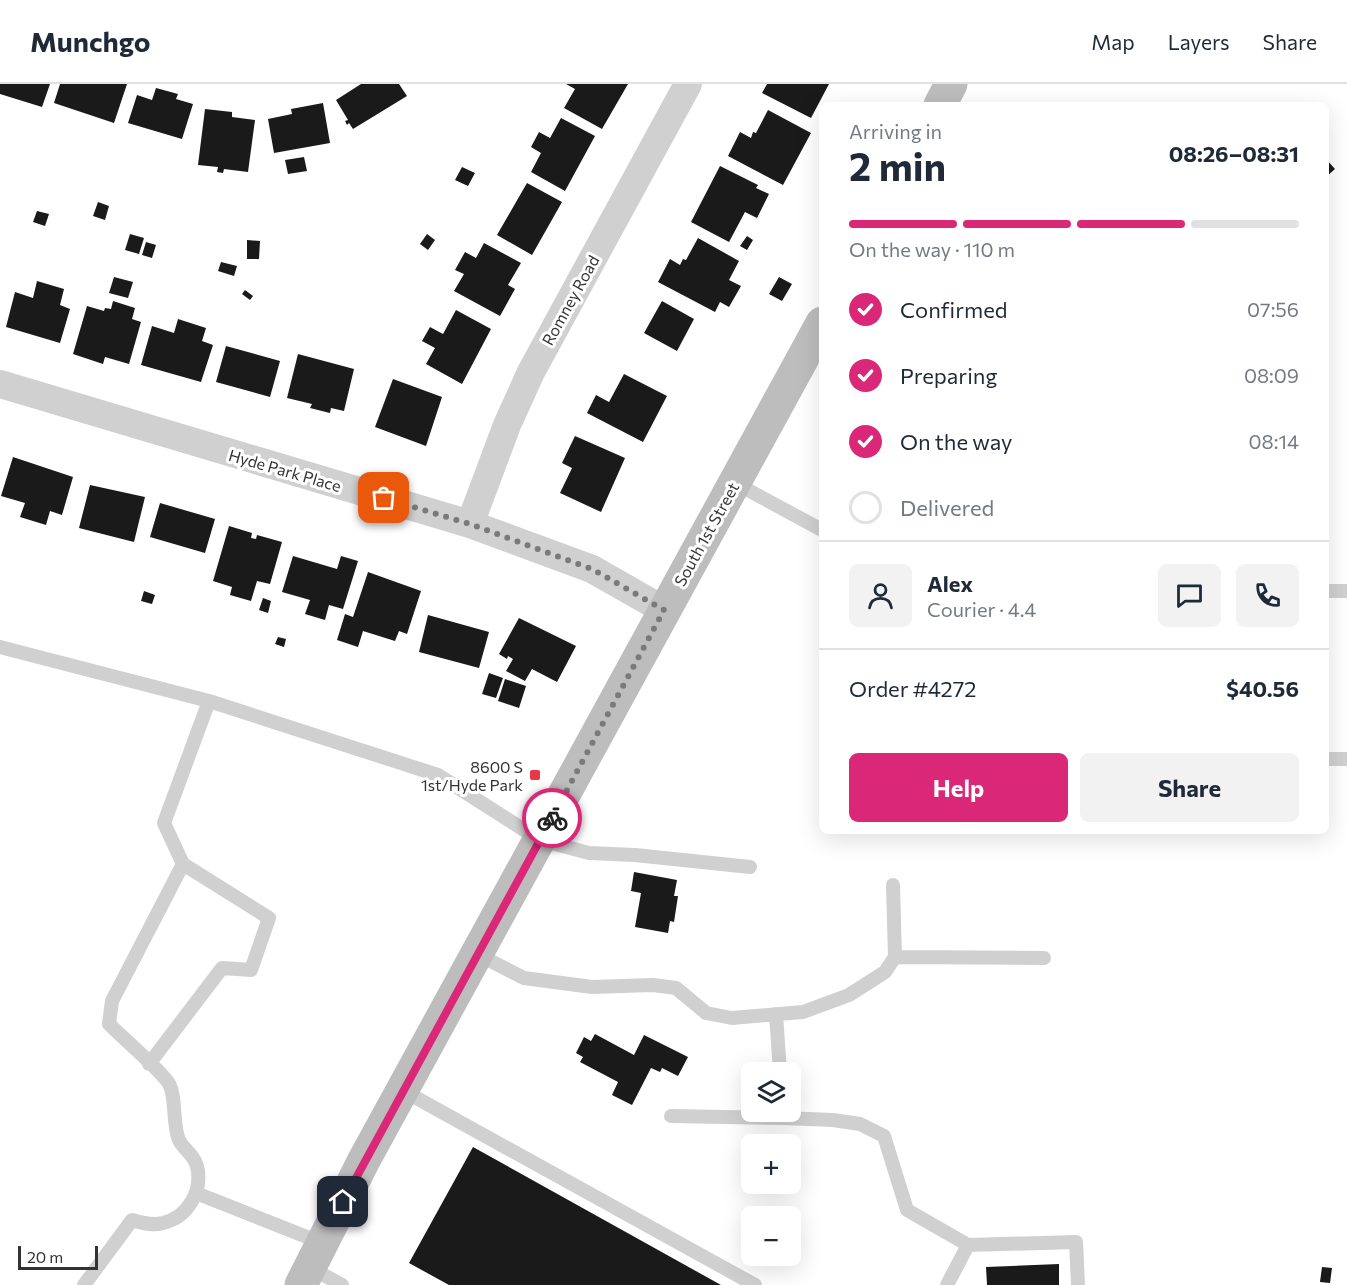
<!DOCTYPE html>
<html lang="en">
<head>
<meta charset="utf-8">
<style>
  body { margin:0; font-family:Commissioner,sans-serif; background:#f2f2f3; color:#1f2937; height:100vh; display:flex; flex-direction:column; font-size:22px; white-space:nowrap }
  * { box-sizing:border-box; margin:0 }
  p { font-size:20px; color:#747a83 }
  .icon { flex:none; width:33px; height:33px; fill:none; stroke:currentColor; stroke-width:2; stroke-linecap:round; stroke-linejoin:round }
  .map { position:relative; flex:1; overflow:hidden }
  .side { position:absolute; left:819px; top:18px; width:510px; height:732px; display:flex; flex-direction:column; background:#fff; border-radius:9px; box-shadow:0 6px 24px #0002 }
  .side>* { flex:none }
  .controls { position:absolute; left:741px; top:978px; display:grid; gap:12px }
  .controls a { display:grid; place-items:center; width:60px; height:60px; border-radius:9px; background:#fff; box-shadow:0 6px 24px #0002; font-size:30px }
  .scale { position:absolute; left:18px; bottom:15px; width:80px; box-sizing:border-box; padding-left:6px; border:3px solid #333; border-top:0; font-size:16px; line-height:21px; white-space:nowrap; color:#333; -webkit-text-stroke:4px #fff; paint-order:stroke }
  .pin { position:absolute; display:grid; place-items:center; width:51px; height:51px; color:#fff; margin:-26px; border-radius:12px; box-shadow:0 3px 9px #0006 }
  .courier { position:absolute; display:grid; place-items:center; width:60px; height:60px; margin:-30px; border:4px solid #db2777; border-radius:50%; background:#fff; color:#222; box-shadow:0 2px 8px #0007 }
  .head em { font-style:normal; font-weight:700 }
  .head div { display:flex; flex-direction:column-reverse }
  .head { display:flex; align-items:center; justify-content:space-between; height:102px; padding:0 30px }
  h1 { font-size:39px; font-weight:700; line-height:45px }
  .bar { display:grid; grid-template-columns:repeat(4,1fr); gap:9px 6px; align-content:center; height:72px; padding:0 30px }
  .bar i { height:8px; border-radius:4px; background:#e0e1e3 }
  .bar .selected { background:#db2777 }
  .bar p { grid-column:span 4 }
  .line { display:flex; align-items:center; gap:15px; padding:0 30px; border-top:2px solid #e0e1e3 }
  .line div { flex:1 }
  .round { display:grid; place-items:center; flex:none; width:63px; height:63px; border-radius:9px; background:#f2f2f3 }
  ol { padding:0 30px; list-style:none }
  li { display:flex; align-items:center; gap:18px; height:66px }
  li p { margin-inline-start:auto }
  li .icon { padding:6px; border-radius:50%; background:#db2777; color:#fff; stroke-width:4 }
  li:last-child { color:#747a83 }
  li i { width:33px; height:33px; border:3px solid #e0e1e3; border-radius:50% }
  .cta { display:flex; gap:12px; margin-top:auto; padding:12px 30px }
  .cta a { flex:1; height:69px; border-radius:9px; background:#db2777; color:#fff; font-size:24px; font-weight:700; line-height:69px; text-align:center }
  .cta a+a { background:#f2f2f3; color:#1f2937 }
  header { display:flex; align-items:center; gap:36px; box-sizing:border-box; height:84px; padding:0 30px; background:#fff; border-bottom:2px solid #e0e1e3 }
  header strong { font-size:28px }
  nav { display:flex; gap:33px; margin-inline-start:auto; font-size:21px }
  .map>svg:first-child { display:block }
</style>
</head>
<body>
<header>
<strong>Munchgo</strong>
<nav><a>Map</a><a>Layers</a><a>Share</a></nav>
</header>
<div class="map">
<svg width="1347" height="1201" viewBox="0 0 1347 1201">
  <rect width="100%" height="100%" fill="#fff"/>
  <!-- building -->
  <path fill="#1a1a1a" d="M0 0H50L42 23 0 10Z
    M60 0H127L114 39 54 19Z
    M361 0H399L407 12 353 45 349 39 347 41 345 37 348 36 336 16Z
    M566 0H628L602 45 564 24 575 5Z
    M767 0H829L811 34 762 9Z
    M156 4 178 10 176 15 193 20 182 55 128 39 137 11 152 16Z
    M323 19 330 59 274 69 268 35 292 30 291 25Z
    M205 25 232 28V33L255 36 248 88 224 85 223 89 217 88 218 83 198 81Z
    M768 26 811 49 783 101 728 72 740 48 751 54 753 48 756 49Z
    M561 34 595 52 565 107 531 88 541 69 531 63 539 48 550 54Z
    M304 73 307 87 288 90 285 76Z
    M1326 75 1335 85 1326 93Z
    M720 82 758 101 756 104 769 110 757 134 745 128 729 158 691 138Z
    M462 83 475 89 468 102 455 96Z
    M527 99 562 118 532 171 497 151Z
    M98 118 109 122 105 136 93 132Z
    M37 127 49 130 45 142 33 138Z
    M130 150 144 154 139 170 125 166Z
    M427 150 435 156 428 166 420 160Z
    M747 152 753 156 747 166 740 162Z
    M698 154 739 177 729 196 741 202 729 223 720 218 715 228 658 198 670 175 680 181 683 175 686 176Z
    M247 156 260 157 259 175H247Z
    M146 158 156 161 152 174 142 171Z
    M484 159 521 179 508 201 515 205 500 232 454 207 464 190 455 186 465 168 476 174Z
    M221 178 237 182 234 192 218 187Z
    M114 193 133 198 128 214 109 209Z
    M779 193 792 200 782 217 769 210Z
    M37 197 64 205 60 221 70 225 60 259 6 243 15 208 33 214Z
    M245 206 253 212 250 216 242 210Z
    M113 217 135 224 132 235 141 238 129 280 105 273 103 280 73 270 87 222 104 227 105 224 111 225Z
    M662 217 694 235 677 267 644 249Z
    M456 226 491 245 462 300 426 280 435 264 422 257 430 243 443 250Z
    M178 235 206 244 202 257 213 261 201 298 141 281 152 242 174 249Z
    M226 262 280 277 270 313 216 298Z
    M298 270 354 285 344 327 331 324 330 329 310 324 312 320 287 314Z
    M624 290 667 312 643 358 587 329 596 311 609 318Z
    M393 295 442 313 426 362 375 343Z
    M575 352 625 374 601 428 560 409 572 384 562 379Z
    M13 373 73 393 62 431 50 427 46 441 20 433 25 419 1 412Z
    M90 401 145 413 134 458 79 444Z
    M160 419 215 435 205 469 150 453Z
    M229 442 252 449 251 454 256 455 257 451 282 458 270 500 257 497 251 517 230 511 232 503 213 497Z
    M293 472 337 485 341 472 358 477 343 525 329 521 325 536 305 530 310 516 282 508Z
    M368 488 421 507 407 550 399 547 395 557 363 547 358 563 337 556 345 530 353 533Z
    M144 507 155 511 152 520 141 517Z
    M263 514 271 517 268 529 259 526Z
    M428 531 489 548 479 584 419 568Z
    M519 534 576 562 557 598 532 585 525 597 506 587 513 575 508 572 507 575 499 570Z
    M278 553 286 555 284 563 275 560Z
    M489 589 503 594 496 614 482 610Z
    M505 595 526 602 519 624 498 617Z
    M634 788 677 796 674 812H678L674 838 670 837 668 849 635 843 641 809 631 807Z
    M595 950 634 971 644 951 688 973 678 992 662 984 660 988 651 984 632 1021 612 1011 618 998 580 978 583 973 576 969 584 953 591 957Z
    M473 1063 721 1201H449L409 1179Z
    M1059 1180V1201H987L986 1183Z
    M1322 1183 1332 1184 1330 1199 1320 1198Z"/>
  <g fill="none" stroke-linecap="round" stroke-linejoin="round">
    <!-- service -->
    <path stroke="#d0d0d0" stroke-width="14" d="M735 399 822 446
      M1326 507H1347
      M0 563 209 617 164 739 183 780 112 917 109 940C127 958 153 979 168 998 177 1011 172 1041 179 1056 183 1065 193 1069 197 1082 203 1107 188 1133 163 1139 153 1142 142 1139 132 1136L84 1201
      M209 617 438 691 540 756 589 769 635 771 750 783
      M1326 675H1347
      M477 870 524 894 592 903 653 901 676 904 706 929 732 934 803 928 849 911 885 888 895 873 893 801
      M895 873 1044 874
      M776 930 780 988
      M149 980 222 884 251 886 269 834 183 780
      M402 1006 755 1201
      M671 1032 783 1034 782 1028
      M783 1034 833 1036 860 1040 884 1052 907 1126 968 1161
      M196 1109 322 1159
      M309 1183 342 1201
      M947 1201 968 1161 1076 1158 1078 1201"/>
    <!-- minor -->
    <path stroke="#d0d0d0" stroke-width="28" d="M0 300 470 440 592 485 664 526
      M470 440 507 341 531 288 688 0"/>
    <!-- secondary -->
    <path stroke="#bdbdbd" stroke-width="33" d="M940 21 951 0
      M301 1201 364 1076 822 239"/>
  </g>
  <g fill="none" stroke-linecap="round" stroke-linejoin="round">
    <!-- done -->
    <path stroke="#7a7a7a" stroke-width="6" stroke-dasharray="0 10.8" d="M384 414 470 440 592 485 664 526 552 734"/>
    <!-- route -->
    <path stroke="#db2777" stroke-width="8" d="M343 1118 552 734"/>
  </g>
  <!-- markers -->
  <rect fill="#e63946" stroke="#fff" stroke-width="2" x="529" y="685" width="12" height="12" rx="3"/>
  <g text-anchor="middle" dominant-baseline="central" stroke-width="6" stroke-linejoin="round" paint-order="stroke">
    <!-- street labels -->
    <g font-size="16" fill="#333" stroke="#fff">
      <text transform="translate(570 216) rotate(-61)">Romney Road</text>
      <text transform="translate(285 386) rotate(16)">Hyde Park Place</text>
      <text transform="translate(706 450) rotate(-61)">South 1st Street</text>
    </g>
    <!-- poi labels -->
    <g font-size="16" fill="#333" stroke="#fff" text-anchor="end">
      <text x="523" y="682">8600 S<tspan x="523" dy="18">1st/Hyde Park</tspan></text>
    </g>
  </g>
</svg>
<div class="controls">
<a><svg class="icon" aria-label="layers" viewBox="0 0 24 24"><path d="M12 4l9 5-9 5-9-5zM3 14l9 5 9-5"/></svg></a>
<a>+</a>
<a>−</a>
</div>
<div class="scale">20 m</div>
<div class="pin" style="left:384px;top:414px;background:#ea580c"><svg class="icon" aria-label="bag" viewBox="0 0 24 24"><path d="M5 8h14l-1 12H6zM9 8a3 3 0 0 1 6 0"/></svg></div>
<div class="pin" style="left:343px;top:1118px;background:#1f2937"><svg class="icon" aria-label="home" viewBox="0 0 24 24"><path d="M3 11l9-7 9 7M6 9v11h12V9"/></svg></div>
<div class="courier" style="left:552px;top:734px"><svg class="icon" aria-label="bike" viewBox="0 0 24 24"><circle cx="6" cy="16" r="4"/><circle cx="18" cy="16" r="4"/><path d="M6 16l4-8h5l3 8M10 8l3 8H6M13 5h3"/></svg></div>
<section class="side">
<div class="head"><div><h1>2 min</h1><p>Arriving in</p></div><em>08:26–08:31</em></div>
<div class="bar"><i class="selected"></i><i class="selected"></i><i class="selected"></i><i></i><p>On the way · 110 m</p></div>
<ol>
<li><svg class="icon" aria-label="check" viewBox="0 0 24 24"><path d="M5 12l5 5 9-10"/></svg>Confirmed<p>07:56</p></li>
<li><svg class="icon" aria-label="check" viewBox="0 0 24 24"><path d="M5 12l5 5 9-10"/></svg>Preparing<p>08:09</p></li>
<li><svg class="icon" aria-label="check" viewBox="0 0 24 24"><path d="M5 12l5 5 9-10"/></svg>On the way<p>08:14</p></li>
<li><i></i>Delivered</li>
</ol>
<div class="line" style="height:108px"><a class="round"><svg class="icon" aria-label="person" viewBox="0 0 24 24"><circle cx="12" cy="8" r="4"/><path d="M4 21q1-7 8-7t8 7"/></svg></a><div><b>Alex</b><p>Courier · 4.4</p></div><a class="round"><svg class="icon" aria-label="chat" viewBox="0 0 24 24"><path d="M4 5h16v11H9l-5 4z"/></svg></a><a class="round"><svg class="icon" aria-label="phone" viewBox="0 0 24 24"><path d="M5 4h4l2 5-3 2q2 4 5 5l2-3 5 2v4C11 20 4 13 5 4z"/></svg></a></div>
<div class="line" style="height:78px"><div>Order #4272</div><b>$40.56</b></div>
<div class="cta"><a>Help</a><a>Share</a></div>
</section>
</div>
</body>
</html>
